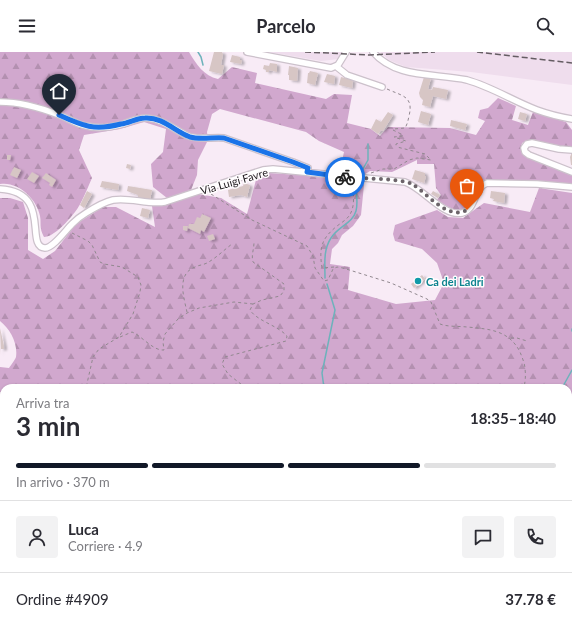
<!DOCTYPE html>
<html lang="it">
<head>
<meta charset="utf-8">
<style>
  body { margin:0; font-family:Lato,sans-serif; background:#f2f2f3; color:#2b2b33; height:100vh; display:flex; flex-direction:column; font-size:15px; white-space:nowrap }
  * { box-sizing:border-box; margin:0 }
  p { font-size:13px; color:#7c7c81 }
  .icon { flex:none; width:22px; height:22px; fill:none; stroke:currentColor; stroke-width:2; stroke-linecap:round; stroke-linejoin:round }
  .map { position:relative; flex:1; overflow:hidden }
  .sheet { position:absolute; left:0px; top:332px; width:572px; height:248px; display:flex; flex-direction:column; background:#fff; border-radius:12px 12px 0 0; box-shadow:0 1px 3px #0004 }
  .sheet>* { flex:none }
  .pin { position:absolute; display:grid; place-items:center; width:34px; height:34px; color:#fff; margin:-41px -17px; border-radius:50% 50% 50% 0; rotate:-45deg; box-shadow:0 0 4px #0007 }
  .pin .icon { rotate:45deg }
  .courier { position:absolute; display:grid; place-items:center; width:40px; height:40px; margin:-20px; border:3px solid #1a73e8; border-radius:50%; background:#fff; color:#222; box-shadow:0 1px 5px #0007 }
  .headline em { font-style:normal; font-weight:700 }
  .headline div { display:flex; flex-direction:column-reverse }
  .headline { display:flex; align-items:center; justify-content:space-between; height:68px; padding:0 16px }
  h1 { font-size:26px; font-weight:700; line-height:30px }
  .bar { display:grid; grid-template-columns:repeat(4,1fr); gap:6px 4px; align-content:center; height:48px; padding:0 16px }
  .bar i { height:5px; border-radius:3px; background:#e1e1e2 }
  .bar .current { background:#111827 }
  .bar p { grid-column:span 4 }
  .line { display:flex; align-items:center; gap:10px; padding:0 16px; border-top:1px solid #e1e1e2 }
  .line div { flex:1 }
  .round { display:grid; place-items:center; flex:none; width:42px; height:42px; border-radius:4px; background:#f2f2f3 }
  header { display:flex; justify-content:space-between; align-items:center; height:52px; padding:0 16px; background:#fff; font-size:18px; font-weight:700 }
  .map>svg:first-child { display:block }
</style>
</head>
<body>
<header><svg class="icon" aria-label="menu" viewBox="0 0 24 24"><path d="M4 6h16M4 12h16M4 18h16"/></svg>Parcelo<svg class="icon" aria-label="search" viewBox="0 0 24 24"><circle cx="10" cy="10" r="6"/><path d="M15 15l6 6"/></svg></header>
<div class="map">
<svg width="572" height="580" viewBox="0 0 572 580">
  <defs>
    <pattern id="forest-firs" width="22" height="20" patternUnits="userSpaceOnUse"><rect width="22" height="20" fill="#d1a8ce"/><path d="M5 1l3.5 6h-7zM16 11l3.5 6h-7z" fill="#b390b0"/></pattern>
    <filter id="shadow"><feDropShadow dx="3" dy="1.5" stdDeviation="1" flood-color="#0004"/></filter>
  </defs>
  <rect width="100%" height="100%" fill="#f8ebf6"/>
  <!-- built -->
  <path fill="#efdded" d="M269 0H343L338 7 321 9Z
    M380 0H572V33L471 20 406 15 389 8Z"/>
  <!-- forest -->
  <path fill="url(#forest-firs)" d="M0 0H189C196 12 204 24 218 27L232 15 257 21 255 31 326 47 334 42 352 43 347 71 371 77 380 84 388 75 450 76 476 83 485 69 478 66 480 58 488 56 498 46 516 54 512 68 528 73 533 60 566 70 572 78V95L557 94 529 88 522 91C519 98 522 103 528 106L572 123V133L545 130 485 128C466 134 478 177 437 148L441 143 436 136 434 112H417V108L392 120 370 119 362 124H357V114L348 109H342L344 100 319 89 306 80 220 57 212 62 207 80 208 88 198 108 197 123 191 138 167 146 153 135 151 112 163 100 166 77 144 70 120 77 84 83 79 98 92 126C87 137 82 151 75 160 69 168 54 185 44 185 43 183 41 179 41 177 40 173 41 168 40 164 37 147 18 129 0 132Z
    M269 121 315 124 360 129 364 133 361 163 353 174 342 183 338 191 332 197 330 212 350 215 348 238 396 252 435 248 444 231 437 211 422 197 395 189 393 182 395 173 437 158 448 165 463 166 484 151 530 160 539 136 572 141V580H0V374L4 377V576H568V336H4V340H0V315L9 316C11 313 15 308 16 305 18 291 10 277 0 269V146H10L23 150 28 166V198L43 207 55 199 76 172 103 155H116L155 175 152 154H163L198 142 221 146 247 162 257 124Z"/>
  <g fill="none" stroke-linecap="round" stroke-linejoin="round">
    <!-- stream -->
    <path stroke="#6db2bb" stroke-width="1.5" d="M198 0 201 5 203 13
      M359 124 368 108V92
      M325 226C325 212 323 198 331 186 337 175 353 171 356 159 359 148 354 138 358 128
      M572 277V279
      M324 336 322 321 335 258 327 232
      M562 336 572 318
      M513 576 520 580"/>
  </g>
  <!-- building -->
  <path fill="#d7c6c5" filter="url(#shadow)" d="M214 0H222L223 2 221 13H224L222 22 209 19Z
    M232 3 240 5V8H242L241 12 230 10Z
    M270 11 277 12V20L269 18V20H266V18L263 17 264 13 269 14Z
    M289 14 298 16 297 29 289 28V23H288Z
    M310 19 318 21 315 33 307 31 308 21H309Z
    M327 22 335 24 334 32 324 30Z
    M341 25 353 28 352 36 339 33Z
    M424 25 431 26 428 37 432 38 433 35 448 38 446 47 433 44 430 55 422 53 423 48 420 45 419 41Z
    M421 59 431 62 428 73 418 70Z
    M388 60 393 63 383 79 381 78 378 82 371 77 376 67 381 70Z
    M520 60 527 62 525 69 518 67Z
    M451 68 467 72 465 78 450 74Z
    M572 100V113H571L570 105Z
    M7 103H11L10 108H7Z
    M127 112 131 113 130 117 126 116Z
    M330 112 345 113 344 122 329 120Z
    M14 115 21 118 17 126 10 123Z
    M352 115H356V123H351Z
    M415 118 425 121V124H426L424 131 412 127Z
    M32 120 39 124 34 131 27 127Z
    M46 121 56 128 52 135 49 133 50 131 42 126Z
    M102 129 119 132 118 138 100 135Z
    M244 131 250 133 247 145 241 143 229 145 228 138 243 134Z
    M128 134 152 138 150 148 138 146V143L127 139Z
    M87 139 92 142 84 156 80 153Z
    M433 139 440 143 438 146 431 142Z
    M491 139 505 141 504 151 493 149 494 147 490 146Z
    M142 156 150 158 148 166 140 164Z
    M202 162 211 166 204 180 201 178 200 182 188 176 189 172H194L197 165 200 166Z
    M183 174H188L187 179 183 178Z
    M213 182 215 187 209 189 207 184Z
    M422 223 425 227 414 236 411 232Z
    M0 276 4 294V297H1V303Z"/>
  <g fill="none" stroke-linecap="round" stroke-linejoin="round">
    <!-- minor casing -->
    <g stroke="#ccc1cb" stroke-width="8">
      <path id="minor" d="M247 0 331 16 338 13 346 0
        M373 0C396 27 435 21 467 28 492 35 513 49 537 58 548 62 560 65 572 67
        M337 15 347 23 382 35
        M0 50C20 50 41 56 59 63 68 66 77 73 87 74 99 77 112 75 123 72 131 70 138 65 147 66 163 67 173 77 188 84 197 88 213 85 224 86L293 110 308 116 307 120
        M572 98 559 97 532 91 527 92 524 96 525 100 529 103 572 120
        M0 137C53 140 24 195 45 196 53 196 66 178 72 172 76 168 81 164 86 161 94 156 104 150 113 148 130 145 148 153 165 150L263 118 273 117 405 130C423 136 443 165 462 161 477 157 473 136 487 131L537 132 572 135"/>
    </g>
    <!-- path -->
    <path stroke="#91888f" stroke-width="1" stroke-dasharray="3 3" stroke-linecap="butt" d="M387 37C402 44 414 44 409 64 408 69 407 73 405 76L393 77V78L403 83 402 84 394 85 406 89 396 92V95
      M371 121 383 117H394L409 108 417 106 431 108 425 102 397 95
      M211 142 252 168 307 194 313 204 315 216 324 229 328 228 333 217 337 215 343 216 391 231 427 247 431 250 440 272C448 275 458 274 467 275 489 277 509 278 520 300 522 305 525 312 525 317 526 324 525 330 524 336
      M72 181 88 189 92 193 100 210 104 212 122 215 138 225 141 233 140 240 133 262 119 285 99 297 93 305 86 336
      M334 215 322 216C319 196 321 187 337 174 341 171 346 168 349 164 356 154 353 141 352 130
      M187 260C184 246 176 222 195 215 199 213 203 213 207 211 216 206 224 198 232 192
      M120 285 132 280C142 284 153 299 164 298L163 290 165 282 178 267 187 261 199 256 234 250 253 252
      M511 286H517L527 289
      M246 336 228 322 222 312 225 305 286 289 287 284C277 273 257 269 250 258L253 252 262 248 280 244 284 239V232L253 210C251 203 254 198 254 190
      M0 370 4 374
      M568 425V371L572 357
      M0 426 4 427
      M568 426 571 451 572 495
      M0 522 4 526
      M568 526 572 528
      M0 551H4
      M136 576 139 580
      M186 576H190
      M210 576 242 580
      M295 576 323 580
      M487 576 492 580
      M541 576 547 580
      M250 580 286 576"/>
    <!-- minor -->
    <use href="#minor" stroke="#fff" stroke-width="5.5"/>
    <!-- rail -->
    <path stroke="#655d63" stroke-width="1.5" stroke-dasharray="6 3" stroke-linecap="butt" d="M305 0 369 3 435 0
      M477 0 572 11"/>
  </g>
  <g fill="none" stroke-linecap="round" stroke-linejoin="round">
    <!-- done -->
    <path stroke="#6c646a" stroke-width="4" stroke-dasharray="0 7.2" d="M345 125C361 127 400 126 412 132 427 141 448 169 467 158"/>
    <!-- route -->
    <path stroke="#1a73e8" stroke-width="5" d="M59 63C83 74 94 79 121 72 129 71 137 66 145 66 163 65 174 79 190 85 200 88 213 85 224 86L293 110 308 116 307 120 345 125"/>
  </g>
  <!-- markers -->
  <circle fill="#0f9aa8" stroke="#fffcfe" stroke-width="1.5" cx="418" cy="229" r="4"/>
  <g text-anchor="middle" dominant-baseline="central" stroke-width="3" stroke-linejoin="round" paint-order="stroke">
    <!-- street labels -->
    <g font-size="11" fill="#201b1f" stroke="#fffcfe">
      <text transform="translate(234 129) rotate(-16)">Via Luigi Favre</text>
    </g>
    <!-- culture labels -->
    <g font-size="11" font-weight="bold" fill="#0d838f" stroke="#fffcfe" text-anchor="start">
      <text x="426" y="229">Ca dei Ladri</text>
    </g>
  </g>
</svg>
<div class="pin" style="left:467px;top:158px;background:#ea580c"><svg class="icon" aria-label="bag" viewBox="0 0 24 24"><path d="M5 8h14l-1 12H6zM9 8a3 3 0 0 1 6 0"/></svg></div>
<div class="pin" style="left:59px;top:63px;background:#1f2937"><svg class="icon" aria-label="home" viewBox="0 0 24 24"><path d="M3 11l9-7 9 7M6 9v11h12V9"/></svg></div>
<div class="courier" style="left:345px;top:125px"><svg class="icon" aria-label="bike" viewBox="0 0 24 24"><circle cx="6" cy="16" r="4"/><circle cx="18" cy="16" r="4"/><path d="M6 16l4-8h5l3 8M10 8l3 8H6M13 5h3"/></svg></div>
<section class="sheet">
<div class="headline"><div><h1>3 min</h1><p>Arriva tra</p></div><em>18:35–18:40</em></div>
<div class="bar"><i class="current"></i><i class="current"></i><i class="current"></i><i></i><p>In arrivo · 370 m</p></div>
<div class="line" style="height:72px"><a class="round"><svg class="icon" aria-label="person" viewBox="0 0 24 24"><circle cx="12" cy="8" r="4"/><path d="M4 21q1-7 8-7t8 7"/></svg></a><div><b>Luca</b><p>Corriere · 4.9</p></div><a class="round"><svg class="icon" aria-label="chat" viewBox="0 0 24 24"><path d="M4 5h16v11H9l-5 4z"/></svg></a><a class="round"><svg class="icon" aria-label="phone" viewBox="0 0 24 24"><path d="M5 4h4l2 5-3 2q2 4 5 5l2-3 5 2v4C11 20 4 13 5 4z"/></svg></a></div>
<div class="line" style="height:52px"><div>Ordine #4909</div><b>37.78 €</b></div>
</section>
</div>
</body>
</html>
